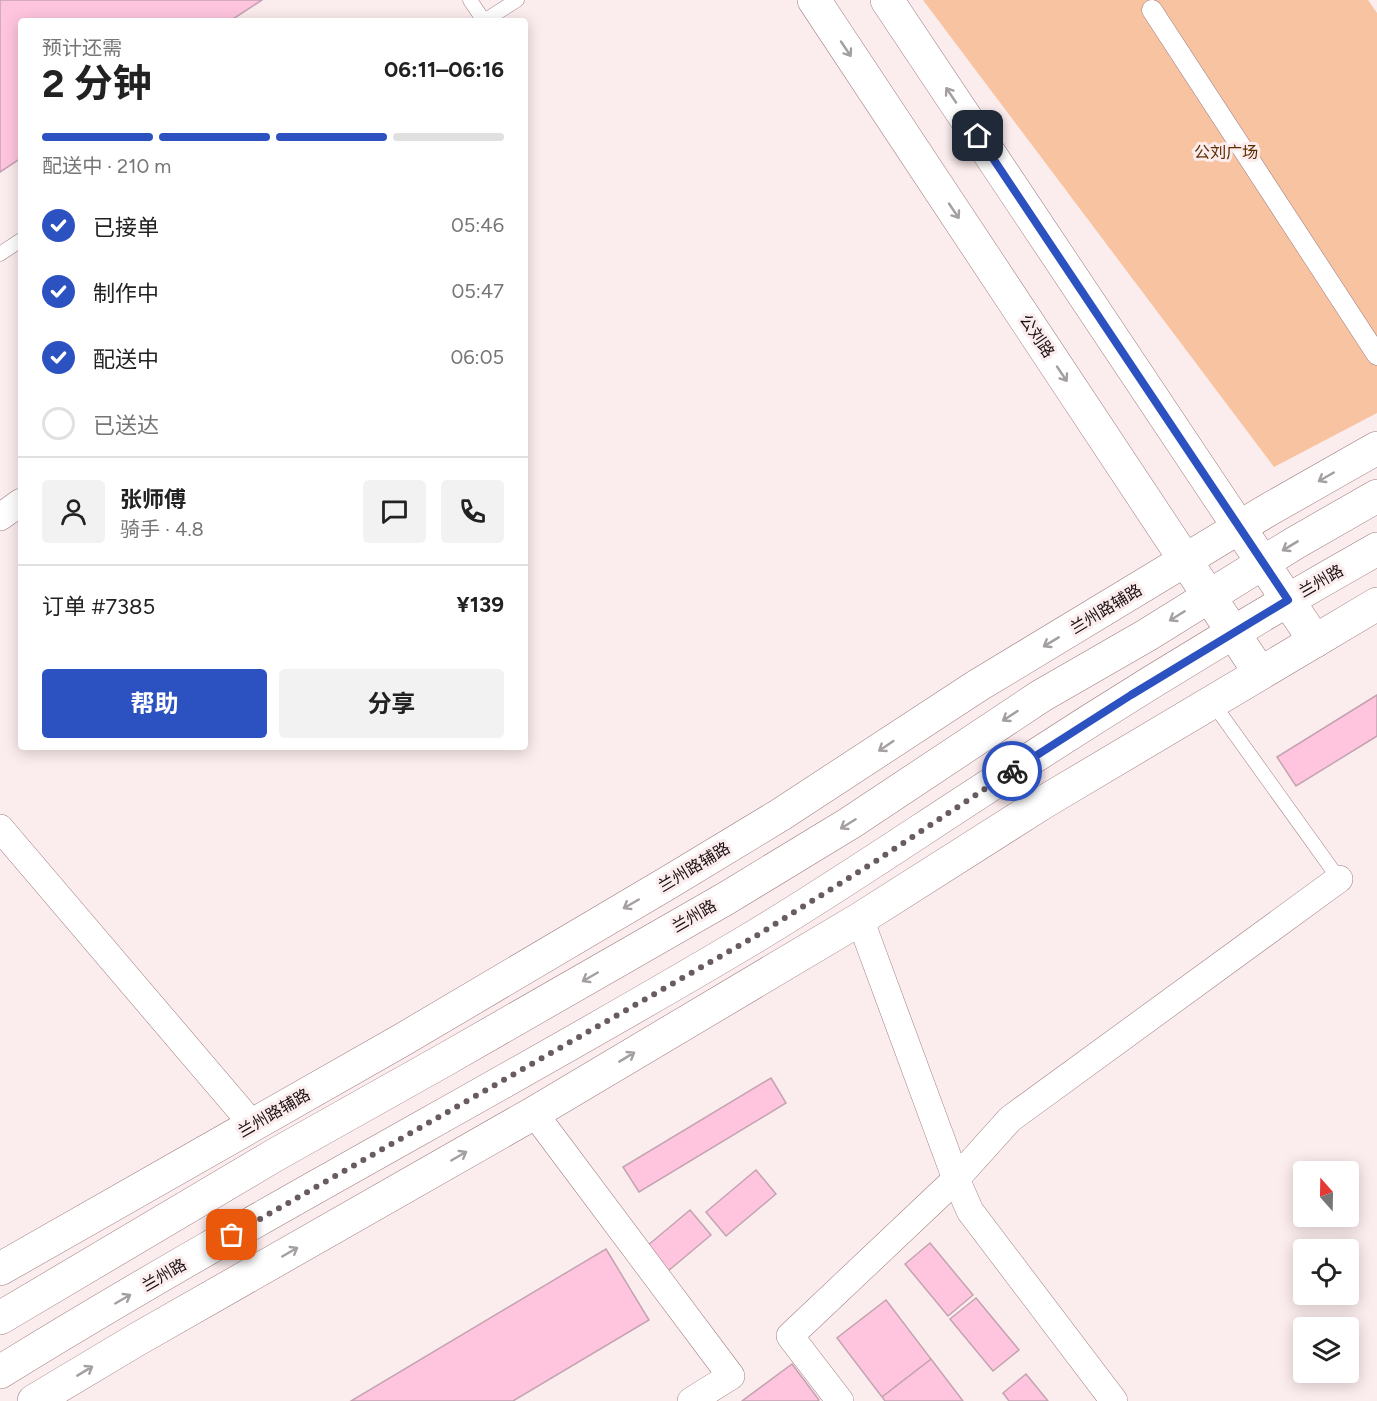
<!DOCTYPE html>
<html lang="zh">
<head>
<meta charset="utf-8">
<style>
  body { margin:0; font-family:Figtree,"Noto Sans SC",sans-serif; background:#f2f2f2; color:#222; height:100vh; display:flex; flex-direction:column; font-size:22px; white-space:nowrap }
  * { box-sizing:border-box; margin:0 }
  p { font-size:20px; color:#767676 }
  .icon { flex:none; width:33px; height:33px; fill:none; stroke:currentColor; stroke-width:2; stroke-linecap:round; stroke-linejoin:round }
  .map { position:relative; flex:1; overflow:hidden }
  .panel { position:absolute; left:18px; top:18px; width:510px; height:732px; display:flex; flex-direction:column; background:#fff; border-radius:6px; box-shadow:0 3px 15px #0003 }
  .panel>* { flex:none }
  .needle { width:39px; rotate:340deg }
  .tools { position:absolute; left:1293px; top:1161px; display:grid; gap:12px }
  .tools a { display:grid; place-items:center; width:66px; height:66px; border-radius:6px; background:#fff; box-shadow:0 3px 15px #0003; font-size:30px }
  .pin { position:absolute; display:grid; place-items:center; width:51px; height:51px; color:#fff; margin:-26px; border-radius:12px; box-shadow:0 3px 9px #0006 }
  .courier { position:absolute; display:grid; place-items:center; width:60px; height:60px; margin:-30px; border:4px solid #2c51c1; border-radius:50%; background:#fff; color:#222; box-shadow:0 2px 8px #0007 }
  .summary em { font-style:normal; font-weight:700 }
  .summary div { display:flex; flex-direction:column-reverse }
  .summary { display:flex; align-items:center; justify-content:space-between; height:102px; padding:0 24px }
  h1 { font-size:39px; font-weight:700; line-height:45px }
  .bar { display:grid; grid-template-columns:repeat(4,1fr); gap:9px 6px; align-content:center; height:72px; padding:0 24px }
  .bar i { height:8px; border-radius:4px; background:#e0e0e0 }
  .bar .on { background:#2c51c1 }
  .bar p { grid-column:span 4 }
  .line { display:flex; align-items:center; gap:15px; padding:0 24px; border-top:2px solid #e0e0e0 }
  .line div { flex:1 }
  .round { display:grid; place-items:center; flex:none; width:63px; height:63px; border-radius:6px; background:#f2f2f2 }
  ol { padding:0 24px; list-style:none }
  li { display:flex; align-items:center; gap:18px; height:66px }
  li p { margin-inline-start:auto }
  li .icon { padding:6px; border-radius:50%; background:#2c51c1; color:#fff; stroke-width:4 }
  li:last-child { color:#767676 }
  li i { width:33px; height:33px; border:3px solid #e0e0e0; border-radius:50% }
  .primary-button { display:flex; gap:12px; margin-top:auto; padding:12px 24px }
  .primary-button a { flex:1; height:69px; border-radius:6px; background:#2c51c1; color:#fff; font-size:24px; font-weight:700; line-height:69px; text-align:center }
  .primary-button a+a { background:#f2f2f2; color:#222 }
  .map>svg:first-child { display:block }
</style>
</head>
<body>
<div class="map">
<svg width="1377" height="1401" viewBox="0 0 1377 1401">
  <rect width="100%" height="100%" fill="#fbeced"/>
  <!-- green -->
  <path fill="#f8c3a1" d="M923 0H1368L1377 13V413L1274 467Z"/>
  <!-- building -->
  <path fill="#ffc5df" stroke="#c4a3b1" stroke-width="1.5" d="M0 0H262L230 21H21V158L0 172Z
    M1377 695V736L1296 786 1277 757Z
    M771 1078 786 1103 639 1192 623 1167Z
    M756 1170 776 1194 726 1236 706 1212Z
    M690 1210 711 1235 668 1271 647 1246Z
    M930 1243 973 1295 948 1316 905 1264Z
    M606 1249 649 1320 513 1401H351Z
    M976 1298 1019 1350 993 1371 950 1319Z
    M886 1300 931 1359 882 1397 837 1338Z
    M931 1359 963 1401H885L882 1397Z
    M792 1364 819 1400 817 1401H742Z
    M1026 1374 1048 1401H1009L1003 1393Z"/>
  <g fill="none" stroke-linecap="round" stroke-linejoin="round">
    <!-- service casing -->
    <g stroke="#9f7d81" stroke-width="15">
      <path id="service" d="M470 0 484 21
        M484 21 517 0
        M0 254 21 240
        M1212 702 1339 879"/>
    </g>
    <!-- pedestrian casing -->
    <g stroke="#9f7d81" stroke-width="21">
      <path id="pedestrian" d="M1152 10 1377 355"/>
    </g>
    <!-- minor casing -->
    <g stroke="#9f7d81" stroke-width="28">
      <path id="minor" d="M0 517 21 502
        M0 828 253 1125
        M860 919 956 1179 970 1211 1114 1401
        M534 1113 731 1376 691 1401
        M840 1401 790 1336 956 1179 1010 1119 1339 879"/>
    </g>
    <!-- tertiary casing -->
    <g stroke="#9f7d81" stroke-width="34">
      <path id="tertiary" d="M0 1269 402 1040 671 881 780 815 977 686 1268 510 1377 448
        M34 1401 136 1340 534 1113 860 919 1044 802 1377 604"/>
    </g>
    <!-- secondary casing -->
    <g stroke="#9f7d81" stroke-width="34">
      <path id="secondary" d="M814 0 1260 673
        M887 0 1315 641"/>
    </g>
    <!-- primary casing -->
    <g stroke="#9f7d81" stroke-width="34">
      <path id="primary" d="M0 1318 275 1155 446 1059 725 899 850 823 1041 696 1147 635 1295 543 1377 496
        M0 1372C247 1219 505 1086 754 937 842 884 926 826 1012 771 1131 693 1253 619 1377 549"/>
    </g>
    <!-- service -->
    <use href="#service" stroke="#fff" stroke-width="14"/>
    <!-- pedestrian -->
    <use href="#pedestrian" stroke="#fff" stroke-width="20"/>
    <!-- minor -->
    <use href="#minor" stroke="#fff" stroke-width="27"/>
    <!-- tertiary -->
    <use href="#tertiary" stroke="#fff" stroke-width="33"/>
    <!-- secondary -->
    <use href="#secondary" stroke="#fff" stroke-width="33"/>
    <!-- primary -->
    <use href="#primary" stroke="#fff" stroke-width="33"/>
  </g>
  <!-- one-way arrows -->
  <defs><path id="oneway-shaft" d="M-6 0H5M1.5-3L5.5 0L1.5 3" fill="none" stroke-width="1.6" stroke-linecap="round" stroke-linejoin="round" transform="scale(1.5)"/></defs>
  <g stroke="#a49fa0">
    <use href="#oneway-shaft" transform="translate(846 49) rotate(56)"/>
    <use href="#oneway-shaft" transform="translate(951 95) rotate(-124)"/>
    <use href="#oneway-shaft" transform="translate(954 211) rotate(56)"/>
    <use href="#oneway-shaft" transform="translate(1062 374) rotate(56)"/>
    <use href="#oneway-shaft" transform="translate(1326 477) rotate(150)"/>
    <use href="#oneway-shaft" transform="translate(1290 546) rotate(149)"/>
    <use href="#oneway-shaft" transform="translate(1177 616) rotate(148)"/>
    <use href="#oneway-shaft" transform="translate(1051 642) rotate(149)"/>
    <use href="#oneway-shaft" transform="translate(1010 716) rotate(147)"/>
    <use href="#oneway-shaft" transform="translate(886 746) rotate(146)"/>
    <use href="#oneway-shaft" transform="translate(848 824) rotate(148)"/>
    <use href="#oneway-shaft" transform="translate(631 904) rotate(150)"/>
    <use href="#oneway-shaft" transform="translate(590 977) rotate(150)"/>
    <use href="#oneway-shaft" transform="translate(627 1057) rotate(-31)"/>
    <use href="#oneway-shaft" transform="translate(459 1156) rotate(-30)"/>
    <use href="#oneway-shaft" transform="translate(290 1252) rotate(-30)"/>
    <use href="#oneway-shaft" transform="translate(123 1299) rotate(-30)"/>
    <use href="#oneway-shaft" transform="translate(85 1371) rotate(-31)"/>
  </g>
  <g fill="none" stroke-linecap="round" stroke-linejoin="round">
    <!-- done -->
    <path stroke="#695c5e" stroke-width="6" stroke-dasharray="0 10.8" d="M232 1235 756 936 876 861 1012 771"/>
    <!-- route -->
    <path stroke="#2c51c1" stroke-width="8" d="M978 136 1288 600 1131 695 1012 771"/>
  </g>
  <g text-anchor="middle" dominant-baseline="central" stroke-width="6" stroke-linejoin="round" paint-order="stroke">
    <!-- park labels -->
    <g font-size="16" fill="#602d00" stroke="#fbeced">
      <text x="1226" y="152">公刘广场</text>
    </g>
    <!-- street labels -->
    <g font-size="16" fill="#1b0f11" stroke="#fbeced">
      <text transform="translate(1037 336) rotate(56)">公刘路</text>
      <text transform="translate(1321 581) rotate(-30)">兰州路</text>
      <text transform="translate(1106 609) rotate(-31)">兰州路辅路</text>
      <text transform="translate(694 867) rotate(-31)">兰州路辅路</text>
      <text transform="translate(694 916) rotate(-30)">兰州路</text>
      <text transform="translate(274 1113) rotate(-30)">兰州路辅路</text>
      <text transform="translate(164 1275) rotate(-30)">兰州路</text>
    </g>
  </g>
</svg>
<div class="tools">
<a><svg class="needle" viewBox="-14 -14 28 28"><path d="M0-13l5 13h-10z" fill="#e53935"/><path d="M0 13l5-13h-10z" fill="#767676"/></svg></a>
<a><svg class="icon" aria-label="locate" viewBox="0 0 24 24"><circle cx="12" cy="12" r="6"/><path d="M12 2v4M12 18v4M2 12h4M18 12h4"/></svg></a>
<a><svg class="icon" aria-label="layers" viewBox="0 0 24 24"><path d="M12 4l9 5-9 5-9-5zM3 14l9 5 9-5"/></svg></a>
</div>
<div class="pin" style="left:232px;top:1235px;background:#ea580c"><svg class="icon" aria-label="bag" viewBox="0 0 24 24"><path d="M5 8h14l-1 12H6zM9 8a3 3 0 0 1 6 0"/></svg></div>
<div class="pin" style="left:978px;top:136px;background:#1f2937"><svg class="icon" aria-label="home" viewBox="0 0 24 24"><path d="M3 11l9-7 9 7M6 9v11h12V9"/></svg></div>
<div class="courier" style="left:1012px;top:771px"><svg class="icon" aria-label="bike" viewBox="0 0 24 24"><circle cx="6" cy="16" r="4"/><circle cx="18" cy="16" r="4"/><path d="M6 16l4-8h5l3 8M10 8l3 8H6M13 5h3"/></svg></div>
<section class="panel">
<div class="summary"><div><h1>2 分钟</h1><p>预计还需</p></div><em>06:11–06:16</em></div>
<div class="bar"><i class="on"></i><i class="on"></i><i class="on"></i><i></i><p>配送中 · 210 m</p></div>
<ol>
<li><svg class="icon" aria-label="check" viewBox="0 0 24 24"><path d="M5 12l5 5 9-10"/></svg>已接单<p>05:46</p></li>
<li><svg class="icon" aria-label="check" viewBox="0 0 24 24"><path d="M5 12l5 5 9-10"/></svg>制作中<p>05:47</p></li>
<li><svg class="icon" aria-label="check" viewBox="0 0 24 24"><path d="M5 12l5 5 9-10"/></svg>配送中<p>06:05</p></li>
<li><i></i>已送达</li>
</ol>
<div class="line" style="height:108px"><a class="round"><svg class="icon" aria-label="person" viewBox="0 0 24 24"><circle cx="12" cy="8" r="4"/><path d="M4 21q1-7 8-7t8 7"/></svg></a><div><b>张师傅</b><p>骑手 · 4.8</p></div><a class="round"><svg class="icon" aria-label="chat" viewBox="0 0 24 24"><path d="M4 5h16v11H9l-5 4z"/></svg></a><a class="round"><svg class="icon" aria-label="phone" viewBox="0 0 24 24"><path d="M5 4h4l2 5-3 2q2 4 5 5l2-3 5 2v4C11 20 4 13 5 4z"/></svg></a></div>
<div class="line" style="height:78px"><div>订单 #7385</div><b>¥139</b></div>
<div class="primary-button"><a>帮助</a><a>分享</a></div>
</section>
</div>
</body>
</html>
